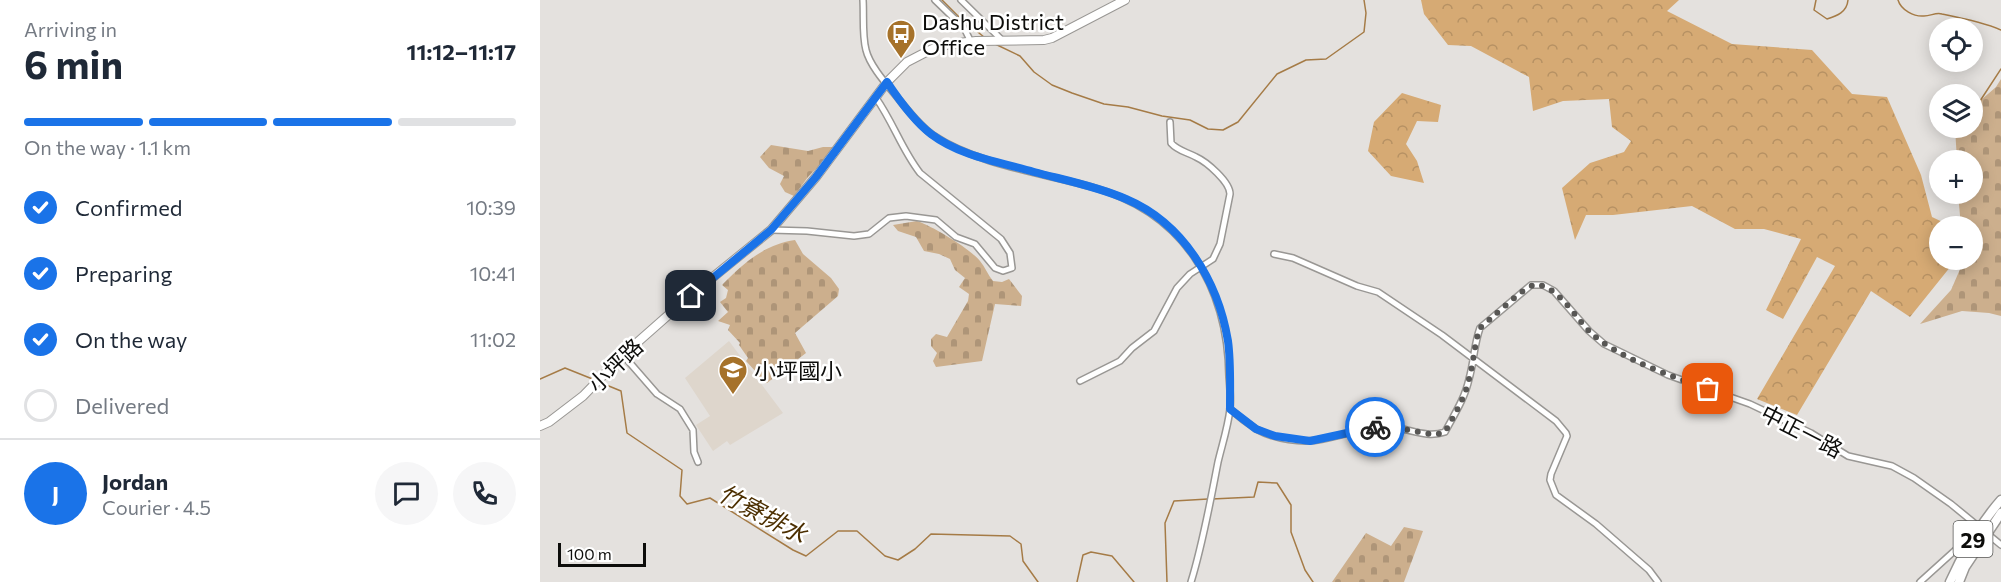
<!DOCTYPE html>
<html lang="en">
<head>
<meta charset="utf-8">
<style>
  body { margin:0; font-family:Commissioner,"Noto Sans TC",sans-serif; background:#f6f6f7; color:#1f2937; height:100vh; display:flex; flex-direction:column; font-size:22px; white-space:nowrap }
  * { box-sizing:border-box; margin:0 }
  p { font-size:20px; color:#747a83 }
  .icon { flex:none; width:33px; height:33px; fill:none; stroke:currentColor; stroke-width:2; stroke-linecap:round; stroke-linejoin:round }
  .map { position:relative; flex:1; overflow:hidden }
  .drawer { display:flex; flex-direction:column; background:#fff; width:540px }
  .drawer>* { flex:none }
  .tools { position:absolute; left:1389px; top:18px; display:grid; gap:12px }
  .tools a { display:grid; place-items:center; width:54px; height:54px; border-radius:50%; background:#fff; box-shadow:0 3px 15px #0003; font-size:30px }
  .scale { position:absolute; left:18px; bottom:15px; width:88px; box-sizing:border-box; padding-left:6px; border:3px solid #0d0d0b; border-top:0; font-size:16px; line-height:21px; white-space:nowrap; color:#0d0d0b; -webkit-text-stroke:4px #fff; paint-order:stroke }
  .pin { position:absolute; display:grid; place-items:center; width:51px; height:51px; color:#fff; margin:-26px; border-radius:12px; box-shadow:0 3px 9px #0006 }
  .courier { position:absolute; display:grid; place-items:center; width:60px; height:60px; margin:-30px; border:4px solid #1a73e8; border-radius:50%; background:#fff; color:#222; box-shadow:0 2px 8px #0007 }
  .overview em { font-style:normal; font-weight:700 }
  .overview div { display:flex; flex-direction:column-reverse }
  .overview { display:flex; align-items:center; justify-content:space-between; height:102px; padding:0 24px }
  h1 { font-size:39px; font-weight:700; line-height:45px }
  .bar { display:grid; grid-template-columns:repeat(4,1fr); gap:9px 6px; align-content:center; height:72px; padding:0 24px }
  .bar i { height:8px; border-radius:4px; background:#e0e1e3 }
  .bar .active { background:#1a73e8 }
  .bar p { grid-column:span 4 }
  .line { display:flex; align-items:center; gap:15px; padding:0 24px; border-top:2px solid #e0e1e3 }
  .line div { flex:1 }
  .round { display:grid; place-items:center; flex:none; width:63px; height:63px; border-radius:32px; background:#f6f6f7 }
  ol { padding:0 24px; list-style:none }
  li { display:flex; align-items:center; gap:18px; height:66px }
  li p { margin-inline-start:auto }
  li .icon { padding:6px; border-radius:50%; background:#1a73e8; color:#fff; stroke-width:4 }
  li:last-child { color:#747a83 }
  li i { width:33px; height:33px; border:3px solid #e0e1e3; border-radius:50% }
  main { display:flex; flex:1; min-height:0 }
  .map>svg:first-child { display:block }
</style>
</head>
<body>
<main>
<section class="drawer">
<div class="overview"><div><h1>6 min</h1><p>Arriving in</p></div><em>11:12–11:17</em></div>
<div class="bar"><i class="active"></i><i class="active"></i><i class="active"></i><i></i><p>On the way · 1.1 km</p></div>
<ol>
<li><svg class="icon" aria-label="check" viewBox="0 0 24 24"><path d="M5 12l5 5 9-10"/></svg>Confirmed<p>10:39</p></li>
<li><svg class="icon" aria-label="check" viewBox="0 0 24 24"><path d="M5 12l5 5 9-10"/></svg>Preparing<p>10:41</p></li>
<li><svg class="icon" aria-label="check" viewBox="0 0 24 24"><path d="M5 12l5 5 9-10"/></svg>On the way<p>11:02</p></li>
<li><i></i>Delivered</li>
</ol>
<div class="line" style="height:108px"><b class="round" style="background:#1a73e8;color:#fff">J</b><div><b>Jordan</b><p>Courier · 4.5</p></div><a class="round"><svg class="icon" aria-label="chat" viewBox="0 0 24 24"><path d="M4 5h16v11H9l-5 4z"/></svg></a><a class="round"><svg class="icon" aria-label="phone" viewBox="0 0 24 24"><path d="M5 4h4l2 5-3 2q2 4 5 5l2-3 5 2v4C11 20 4 13 5 4z"/></svg></a></div>
</section>
<div class="map">
<svg width="1461" height="582" viewBox="0 0 1461 582">
  <defs>
    <pattern id="forest-crowns" width="20" height="18" patternUnits="userSpaceOnUse" patternTransform="scale(1.5)"><rect width="20" height="18" fill="#d6aa74"/><path d="M2 6a3 3 0 1 1 6 0M12 15a3 3 0 1 1 6 0" fill="none" stroke="#b69163"/></pattern>
    <pattern id="cemetery-stones" width="16" height="16" patternUnits="userSpaceOnUse" patternTransform="scale(1.5)"><rect width="16" height="16" fill="#ccaf8d"/><path d="M2 7V4a2 2 0 0 1 4 0v3zM10 15v-3a2 2 0 0 1 4 0v3z" fill="#ae9578"/></pattern>
  </defs>
  <rect width="100%" height="100%" fill="#e4e1de"/>
  <!-- built -->
  <path fill="#ded6cc" d="M189 341 243 413 190 445 187 441 173 451 156 425 170 416 145 378Z"/>
  <!-- forest -->
  <path fill="url(#forest-crowns)" d="M881 0H1139L1127 11 1192 44 1272 50 1312 94 1347 97 1381 175 1392 217 1411 226H1400V260H1415V261L1370 317 1331 291 1257 415 1217 399 1295 266 1277 257 1243 319 1226 310 1261 239 1224 229H1195L1152 206 1073 215H1046L1035 240 1022 188 1050 163 1084 152 1091 141 1072 127 1069 99 1023 101 993 111 989 77 931 46 908 45 884 14Z
    M862 93 901 105 898 122 877 121 866 144 877 161 884 183 851 176 828 151 834 122Z"/>
  <!-- cemetery -->
  <path fill="url(#cemetery-stones)" d="M1461 79V316L1449 313 1422 311 1380 324 1411 290 1424 260H1432V226H1421L1418 194H1432V160H1417L1415 128H1432L1433 107 1456 87Z
    M231 145 268 151 283 147H297L268 177 254 196 245 192 240 184 244 176 229 168 220 157Z
    M377 221C394 227 429 248 440 261 445 267 448 275 453 281L462 282 469 279 482 296 481 306 455 304 442 361 396 367 393 361 397 353 391 346V339L396 334 407 337 428 301 429 294 419 287 425 278 415 270 410 259 399 254 384 251 376 237 358 231 353 225Z
    M255 240 263 254 291 278 299 289 298 296 255 333 266 353 227 383H220L217 373 206 361 208 358 199 345 200 343 188 330 190 325 178 321 188 312 180 302 186 298 188 290 182 285C204 263 223 245 255 240Z
    M864 527 883 531 864 582H792L826 533 851 546Z"/>
  <g fill="none" stroke-linecap="round" stroke-linejoin="round">
    <!-- stream -->
    <path stroke="#a57b46" stroke-width="1.5" d="M402 0 419 17 444 37
      M1276 0 1274 10 1287 19C1297 16 1307 12 1308 0
      M1358 0C1361 10 1374 17 1384 16 1391 16 1396 12 1402 14 1422 18 1443 22 1461 30
      M453 43 480 56 494 72 512 85 532 93 564 104 588 107 622 116 650 120 668 129 683 130 698 122 737 74 766 60 786 59 824 32 826 13 824 0
      M1432 107 1440 101 1461 69
      M0 379 25 368 55 380
      M59 382 81 391 87 433 142 470 140 496 147 504 170 498 253 550 266 556 298 531H317L345 556 358 560 375 549 391 534 470 536 481 544 483 561 498 582
      M672 499 714 497 718 482 737 483 751 505V532L765 570 773 582
      M537 582 543 555 551 552 572 556 594 582
      M627 582 625 523 634 501 668 499"/>
    <!-- street casing -->
    <g stroke="#999794" stroke-width="8">
      <path id="street" d="M323 0C324 16 322 35 326 50 330 67 350 88 361 102 370 113 381 127 393 135 436 164 502 173 552 187 643 212 688 285 689 377 690 388 691 399 690 409 688 427 682 445 678 462 670 503 663 543 651 582
        M395 0 424 28 431 42
        M421 0 463 41
        M231 230 267 231 314 236 329 234 349 218 366 216 396 220 416 237 435 244 455 268 463 271 472 268 470 253 461 239 380 173C362 150 353 122 336 98
        M734 254 753 258 817 286 838 292 902 335 1016 421 1026 433 1027 436 1011 474 1010 480 1016 495 1056 524 1109 570 1118 582
        M83 355 117 394 140 409 153 430 154 452 158 462
        M540 381 580 361 592 348 614 331 637 288 650 274 673 259 680 244 690 194C690 182 667 162 656 157 647 152 638 151 631 143L630 122
        M690 409C698 416 707 423 716 429 734 439 763 444 783 439 806 435 823 427 847 427 867 427 885 439 905 432 914 415 925 398 929 379 934 362 934 344 940 328L991 285H1003L1014 291 1049 331 1064 344 1128 375 1210 404 1271 433 1308 456 1352 466 1374 478 1411 504 1461 545
        M1380 582 1432 535"/>
    </g>
    <!-- secondary casing -->
    <g stroke="#999794" stroke-width="10">
      <path id="secondary" d="M0 426 9 422 43 396 83 355 151 295 231 230 276 177 347 82 367 62 392 49 410 44 436 41 504 40 512 38 585 0"/>
    </g>
    <!-- primary casing -->
    <g stroke="#999794" stroke-width="11">
      <path id="primary" d="M1410 582C1423 553 1440 524 1461 500
        M1419 582 1425 567 1461 513"/>
    </g>
    <!-- street -->
    <use href="#street" stroke="#fff" stroke-width="5"/>
    <!-- secondary -->
    <use href="#secondary" stroke="#fff" stroke-width="8"/>
    <!-- primary -->
    <use href="#primary" stroke="#fff" stroke-width="8"/>
  </g>
  <g fill="none" stroke-linecap="round" stroke-linejoin="round">
    <!-- done -->
    <path stroke="#585755" stroke-width="6" stroke-dasharray="0 10.8" d="M835 427H853L895 435 905 432C914 415 925 398 929 379 934 362 934 344 940 328 950 320 985 286 994 285 1016 283 1035 317 1049 331 1075 357 1133 377 1168 389"/>
    <!-- route -->
    <path stroke="#1a73e8" stroke-width="8" d="M151 296 231 230 276 177 347 82C359 100 374 121 391 134 420 156 459 162 494 172 524 180 556 186 586 199 643 223 678 281 688 341 691 363 690 387 690 409L716 429 735 436 770 441 835 427"/>
  </g>
  <!-- icons -->
  <defs>
    <g id="bus-pin" transform="scale(1.5)"><path d="M0 17L-7.5 6A9.5 9.5 0 1 1 7.5 6Z" fill="#a6722a" stroke="#fff"/><path d="M-5-6H5V4H4V6H2V4H-2V6H-4V4H-5ZM-3.5-4V0h7V-4ZM-3.5 1.2v1.5H-2V1.2ZM2 1.2v1.5H3.5V1.2Z" fill="#fff"/></g>
    <g id="school-pin" transform="scale(1.5)"><path d="M0 17L-7.5 6A9.5 9.5 0 1 1 7.5 6Z" fill="#a6722a" stroke="#fff"/><path d="M0-5L7-2L0 1L-7-2ZM-4 1L0 2.5L4 1V4Q0 6-4 4Z" fill="#fff"/></g>
  </defs>
  <g fill-rule="evenodd">
    <use href="#bus-pin" x="361" y="34"/>
    <use href="#school-pin" x="193" y="370"/>
  </g>
  <g text-anchor="middle" dominant-baseline="central" stroke-width="5" stroke-linejoin="round" paint-order="stroke">
    <!-- shield labels -->
    <rect fill="#fff" stroke="#565654" stroke-width="1.5" x="1413.5" y="521" width="39" height="36" rx="4.5"/>
    <g font-size="21" font-weight="bold" fill="#0d0d0b">
      <text x="1433" y="539">29</text>
    </g>
    <!-- poi labels -->
    <g font-size="22" fill="#0d0d0b" stroke="#fff" text-anchor="start">
      <text x="382" y="21">Dashu District<tspan x="382" dy="25">Office</tspan></text>
      <text x="214" y="370">小坪國小</text>
    </g>
    <!-- street labels -->
    <g font-size="22" fill="#0d0d0b" stroke="#fff">
      <text transform="translate(75 365) rotate(-44)">小坪路</text>
      <text transform="translate(1262 431) rotate(27)">中正一路</text>
    </g>
    <!-- water labels -->
    <g font-size="24" font-style="italic" fill="#4c2f01" stroke="#fff">
      <text transform="translate(223 513) rotate(28)">竹寮排水</text>
    </g>
  </g>
</svg>
<div class="tools">
<a><svg class="icon" aria-label="locate" viewBox="0 0 24 24"><circle cx="12" cy="12" r="6"/><path d="M12 2v4M12 18v4M2 12h4M18 12h4"/></svg></a>
<a><svg class="icon" aria-label="layers" viewBox="0 0 24 24"><path d="M12 4l9 5-9 5-9-5zM3 14l9 5 9-5"/></svg></a>
<a>+</a>
<a>−</a>
</div>
<div class="scale">100 m</div>
<div class="pin" style="left:1168px;top:389px;background:#ea580c"><svg class="icon" aria-label="bag" viewBox="0 0 24 24"><path d="M5 8h14l-1 12H6zM9 8a3 3 0 0 1 6 0"/></svg></div>
<div class="pin" style="left:151px;top:296px;background:#1f2937"><svg class="icon" aria-label="home" viewBox="0 0 24 24"><path d="M3 11l9-7 9 7M6 9v11h12V9"/></svg></div>
<div class="courier" style="left:835px;top:427px"><svg class="icon" aria-label="bike" viewBox="0 0 24 24"><circle cx="6" cy="16" r="4"/><circle cx="18" cy="16" r="4"/><path d="M6 16l4-8h5l3 8M10 8l3 8H6M13 5h3"/></svg></div>
</div>
</main>
</body>
</html>
